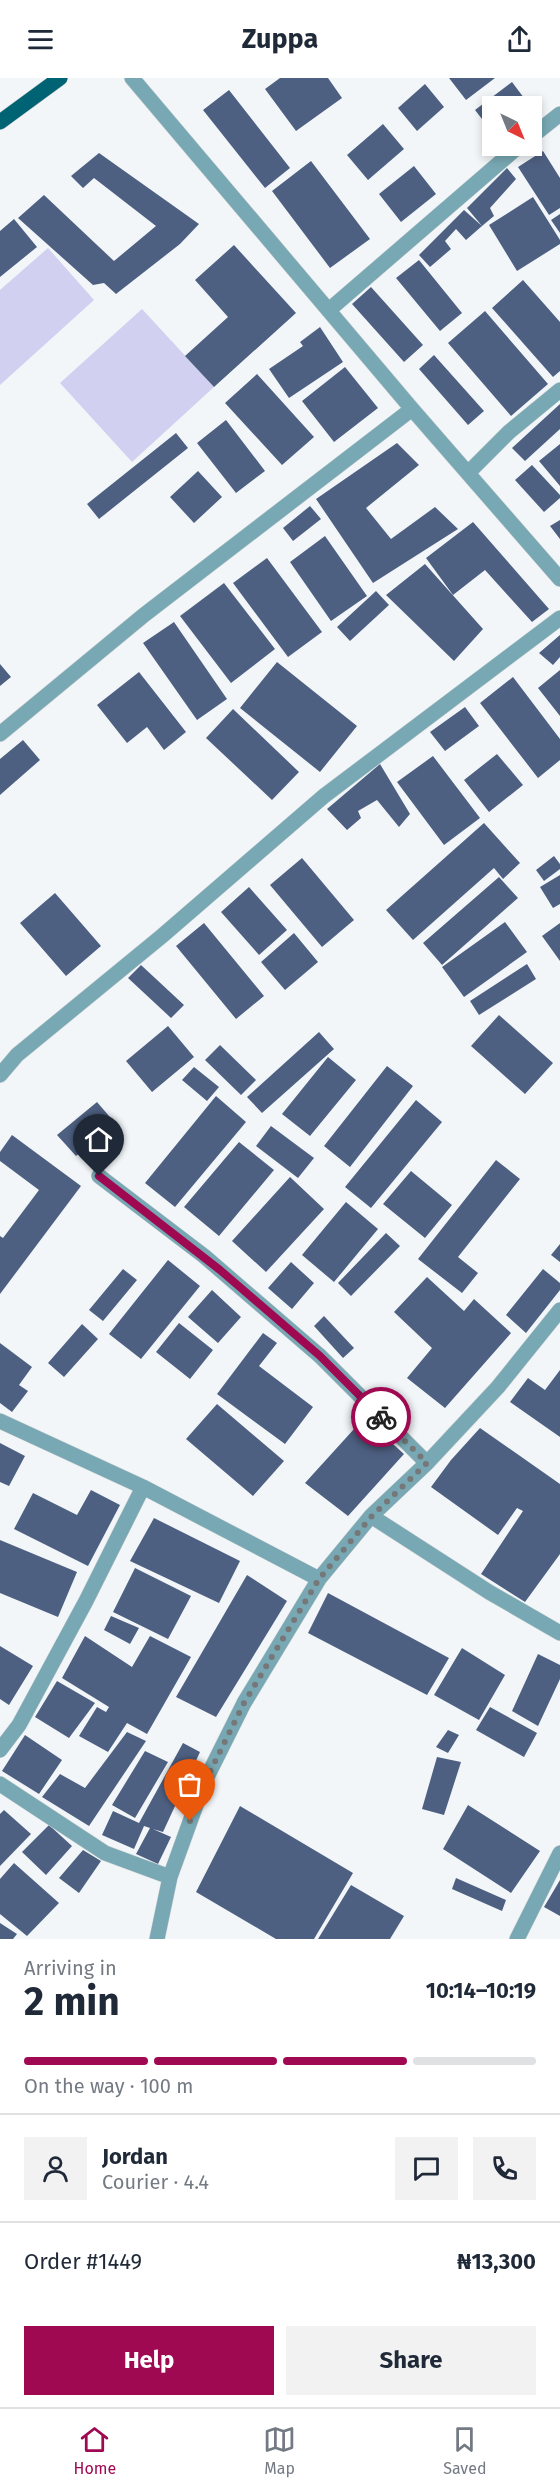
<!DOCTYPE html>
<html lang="en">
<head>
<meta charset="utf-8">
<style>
  body { margin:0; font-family:"Fira Sans",sans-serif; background:#f2f2f3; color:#1f2937; height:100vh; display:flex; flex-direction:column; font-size:22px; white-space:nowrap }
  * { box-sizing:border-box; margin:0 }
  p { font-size:20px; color:#747a83 }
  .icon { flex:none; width:33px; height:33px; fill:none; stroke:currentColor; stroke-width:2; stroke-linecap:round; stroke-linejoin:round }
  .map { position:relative; height:1861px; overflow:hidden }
  .sheet { display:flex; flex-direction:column; background:#fff; flex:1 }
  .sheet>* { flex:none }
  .needle { width:39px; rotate:137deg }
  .buttons { position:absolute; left:482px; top:18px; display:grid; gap:12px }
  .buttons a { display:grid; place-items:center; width:60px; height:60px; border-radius:0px; background:#fff; box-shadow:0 3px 9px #0003; font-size:30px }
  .pin { position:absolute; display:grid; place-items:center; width:51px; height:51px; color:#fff; margin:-62px -26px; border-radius:50% 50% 50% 0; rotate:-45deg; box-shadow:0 0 6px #0007 }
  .pin .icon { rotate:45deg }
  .courier { position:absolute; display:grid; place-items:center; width:60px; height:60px; margin:-30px; border:4px solid #9e0952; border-radius:50%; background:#fff; color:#222; box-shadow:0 2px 8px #0007 }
  .head em { font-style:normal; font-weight:700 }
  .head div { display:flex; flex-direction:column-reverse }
  .head { display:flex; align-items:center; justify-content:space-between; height:102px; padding:0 24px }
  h1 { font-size:39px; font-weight:700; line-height:45px }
  .bar { display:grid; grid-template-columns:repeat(4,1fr); gap:9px 6px; align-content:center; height:72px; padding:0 24px }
  .bar i { height:8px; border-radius:4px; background:#e0e1e3 }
  .bar .on { background:#9e0952 }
  .bar p { grid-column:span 4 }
  .line { display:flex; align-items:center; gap:15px; padding:0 24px; border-top:2px solid #e0e1e3 }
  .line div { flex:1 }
  .round { display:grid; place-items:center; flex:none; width:63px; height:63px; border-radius:0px; background:#f2f2f3 }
  .cta { display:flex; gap:12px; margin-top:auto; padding:12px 24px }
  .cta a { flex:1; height:69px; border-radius:0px; background:#9e0952; color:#fff; font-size:24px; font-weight:700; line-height:69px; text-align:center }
  .cta a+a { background:#f2f2f3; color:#1f2937 }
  header { display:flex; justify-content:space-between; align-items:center; height:78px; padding:0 24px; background:#fff; font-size:27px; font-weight:700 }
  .menu { display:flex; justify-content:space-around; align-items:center; height:84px; border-top:2px solid #e0e1e3; background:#fff; font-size:16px; color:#747a83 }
  .menu a { display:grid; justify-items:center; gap:3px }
  .menu .on { color:#9e0952 }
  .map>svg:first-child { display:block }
</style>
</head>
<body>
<header><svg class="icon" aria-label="menu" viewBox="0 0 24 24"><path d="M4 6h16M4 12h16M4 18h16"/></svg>Zuppa<svg class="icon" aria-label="share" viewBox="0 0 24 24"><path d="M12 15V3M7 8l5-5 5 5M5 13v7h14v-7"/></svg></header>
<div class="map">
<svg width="560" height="1861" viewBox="0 0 560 1861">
  <rect width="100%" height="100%" fill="#f2f6f9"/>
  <!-- green -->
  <path fill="#d1d0f0" d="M48 170 94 222 0 307V212Z
    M142 231 214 309 132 384 60 305Z"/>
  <!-- building -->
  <path fill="#4e6082" d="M280 0H328L342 20 296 53 265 11Z
    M449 0H495L466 22Z
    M512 4 530 28H492V54L475 32Z
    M425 6 444 29 417 53 398 30Z
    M229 12 290 90 265 110 203 32Z
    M383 46 404 71 368 102 347 77Z
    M543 73 560 100V130L549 137 518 89Z
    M99 75 199 146 180 166 116 216 104 205 93 207 18 140 44 117 114 183 156 148 94 100 83 110 71 98Z
    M311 83 370 161 330 190 272 113Z
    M414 88 436 116 401 144 379 116Z
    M507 90 516 101 490 130 494 138 482 148 467 130Z
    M533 119 560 162V166L517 193 489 147Z
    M464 132 482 148 466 162 456 151 445 163 451 171 430 189 419 177Z
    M560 136V155L551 142Z
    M14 141 37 169 0 199V153Z
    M234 167 296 235 214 309 185 278 228 239 195 202Z
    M419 182 462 235 440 253 396 200Z
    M523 202 560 244V293L553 299 492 230Z
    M371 209 423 267 404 284 352 226Z
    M485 233 548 306 511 338 448 265Z
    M320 249 343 284 289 320 269 291 303 268 300 264Z
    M434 277 484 333 468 347 419 291Z
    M345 289 378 330 334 364 302 323Z
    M257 296 314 359 282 387 225 325Z
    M560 326V351L525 383 512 370Z
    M226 342 265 393 236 415 197 365Z
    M176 355 188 370 99 441 87 426Z
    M397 365 419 387 366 430 391 461 435 429 458 451 373 505 316 421Z
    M560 366V408L539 383Z
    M532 387 560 417V420L544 434 515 402Z
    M198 393 222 419 194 445 170 419Z
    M310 428 321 441 293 463 283 450Z
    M560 442V461L550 448Z
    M473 444 549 531 532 544 485 492 453 517 426 480Z
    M325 458 367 518 331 543 290 484Z
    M267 480 322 554 288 579 233 505Z
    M425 486 483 551 454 583 386 517Z
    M224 505 275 571 231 605 180 538Z
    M376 513 389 527 350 563 337 549Z
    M174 544 227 621 197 642 143 565Z
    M560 557V579L553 587 539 575Z
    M277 584 357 648 320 694 240 630Z
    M0 586 11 599 0 608Z
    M560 592V638L538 610Z
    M139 594 186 654 164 672 147 649 127 665 97 627Z
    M513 599 560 661V682L538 700 480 625Z
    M465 629 479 648 445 673 430 654Z
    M233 631 299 694 272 722 206 660Z
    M23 662 40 682 0 717V681Z
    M497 676 523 707 489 734 464 702Z
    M433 678 480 740 444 767 397 704Z
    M380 686 410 736 399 749 377 722 358 733 361 740 347 752 327 731Z
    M484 745 520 785 503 801 494 790 413 862 386 832Z
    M554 778 560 786V791L544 803 536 792Z
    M302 780 354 842 322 869 270 807Z
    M560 797V826L553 830 540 809Z
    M499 799 518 820 442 887 423 865Z
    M249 809 287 852 259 877 221 834Z
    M55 815 101 868 66 898 20 845Z
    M505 844 527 874 464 919 442 889Z
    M204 845 264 918 236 941 176 868Z
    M560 845V883L542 858Z
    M294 855 318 884 285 912 261 884Z
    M527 886 536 901 479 937 470 923Z
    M141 887 184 927 171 940 128 900Z
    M499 937 553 985 525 1016 471 968Z
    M168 948 194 979 152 1014 126 983Z
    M319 954 334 971 262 1035 247 1019Z
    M220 967 256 1002 241 1017 205 982Z
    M328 979 356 1002 310 1058 282 1036Z
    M387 988 413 1008 350 1089 324 1068Z
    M194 989 219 1009 207 1023 182 1002Z
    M216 1018 246 1044 175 1129 145 1105Z
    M416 1022 442 1044 371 1130 345 1109Z
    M97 1024 115 1045 76 1078 57 1057Z
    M271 1048 314 1080 298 1100 256 1068Z
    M12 1057 81 1108 0 1216V1158L3 1160 39 1112 0 1083V1074Z
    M239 1064 274 1092 219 1158 184 1129Z
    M496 1082 520 1101 458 1179 478 1195 462 1215 418 1181Z
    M411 1093 452 1127 425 1160 383 1126Z
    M290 1099 324 1131 266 1194 232 1163Z
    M346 1124 378 1151 334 1204 302 1177Z
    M386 1155 400 1168 351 1218 338 1205Z
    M560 1166V1184L551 1177Z
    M168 1182 200 1208 141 1281 109 1256Z
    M291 1184 314 1205 292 1231 268 1210Z
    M123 1191 137 1202 103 1243 89 1232Z
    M543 1191 560 1205V1212L526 1255 506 1237Z
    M427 1199 464 1233 474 1221 511 1255 445 1330 407 1300 432 1270 394 1234Z
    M212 1212 241 1239 218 1265 188 1239Z
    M324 1238 354 1270 343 1280 314 1248Z
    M179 1245 213 1272 190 1301 156 1274Z
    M82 1246 98 1261 64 1299 48 1285Z
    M263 1255 277 1265 259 1288 313 1329 285 1366 217 1316Z
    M0 1265 32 1289 19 1307 28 1313 12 1334 0 1325Z
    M560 1292V1359L510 1324 528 1300 545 1312Z
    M217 1326 284 1383 253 1418 186 1361Z
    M364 1340 404 1376 348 1438 305 1405Z
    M480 1350 560 1406V1476L525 1524 481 1496 523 1433 517 1430 498 1457 431 1409 451 1382Z
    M0 1365 25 1378 9 1408 0 1404Z
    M91 1412 120 1427 88 1488 14 1451 33 1415 77 1437Z
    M154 1440 240 1483 219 1525 130 1483Z
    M0 1462 77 1494 58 1539 0 1515Z
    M135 1490 191 1518 168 1561 113 1534Z
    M247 1497 287 1523 216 1639 176 1619Z
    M328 1515 449 1580 427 1617 308 1555Z
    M111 1538 139 1550 130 1566 104 1552Z
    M85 1558 132 1589 150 1558 191 1579 147 1656 127 1645 108 1674 79 1658 97 1629 106 1634 109 1629 62 1600Z
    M0 1568 33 1588 9 1627 0 1621Z
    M462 1570 505 1597 479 1642 434 1617Z
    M538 1576 560 1587V1601L538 1648 512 1633Z
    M57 1603 95 1625 69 1660 35 1639Z
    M490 1629 537 1655 524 1679 476 1652Z
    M448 1652 459 1657 448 1675 436 1669Z
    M127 1654 146 1663 89 1748 42 1719 60 1696 85 1710Z
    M25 1657 62 1682 39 1716 2 1693Z
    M183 1665 200 1674 163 1754 153 1751 171 1759 158 1786 136 1776 150 1750 144 1748 134 1771 102 1757 113 1733 139 1745Z
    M145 1673 168 1684 135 1740 112 1727Z
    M437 1679 461 1684 444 1737 422 1731Z
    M468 1727 540 1773 511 1815 443 1771Z
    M240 1728 353 1795 314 1861H276L196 1814Z
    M4 1732 31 1756 0 1788V1736Z
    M49 1747 72 1768 46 1797 22 1774Z
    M83 1772 101 1783 79 1815 59 1800Z
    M14 1785 59 1825 27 1858 0 1836V1801Z
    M456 1800 506 1822 502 1833 452 1811Z
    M560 1802V1838L544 1829Z
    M351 1807 404 1838 390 1861H318Z
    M0 1845 17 1856 13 1861H0Z"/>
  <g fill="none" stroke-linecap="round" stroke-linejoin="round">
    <!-- minor casing -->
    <g stroke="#cfd3d5" stroke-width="16">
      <path id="minor" d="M132 0 412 331 560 501
        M531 59 560 36
        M329 232 519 68
        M468 395 509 354 560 312
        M0 656 144 537 412 331
        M0 997 17 977 162 858 324 718 560 540
        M99 1098 204 1178 320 1278 427 1385
        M0 1343 143 1409 319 1501
        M371 1438 489 1514 560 1555
        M0 1672 19 1647 86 1523 143 1409
        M0 1706 105 1775 170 1799
        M157 1861 170 1799 204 1705 244 1625 319 1501 371 1438 427 1385 498 1309 560 1232
        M517 1861 560 1775"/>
    </g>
    <!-- major casing -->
    <g stroke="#cfd3d5" stroke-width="16">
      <path id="major" d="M0 44 60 0"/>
    </g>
    <!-- minor -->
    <use href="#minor" stroke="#78a8b3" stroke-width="15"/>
    <!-- major -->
    <use href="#major" stroke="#006373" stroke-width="15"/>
  </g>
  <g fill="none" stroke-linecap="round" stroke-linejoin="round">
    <!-- done -->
    <path stroke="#757778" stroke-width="6" stroke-dasharray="0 10.8" d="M190 1743 204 1706 244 1625 319 1501 372 1438 427 1385 381 1339"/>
    <!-- route -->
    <path stroke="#9e0952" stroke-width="8" d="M99 1098 220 1192 320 1278 381 1339"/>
  </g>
</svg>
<div class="buttons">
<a><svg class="needle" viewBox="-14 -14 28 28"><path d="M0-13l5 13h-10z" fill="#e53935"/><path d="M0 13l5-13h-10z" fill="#747a83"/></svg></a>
</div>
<div class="pin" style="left:190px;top:1743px;background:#ea580c"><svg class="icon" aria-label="bag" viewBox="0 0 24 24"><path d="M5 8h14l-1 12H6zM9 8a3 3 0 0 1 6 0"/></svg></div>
<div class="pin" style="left:99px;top:1098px;background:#1f2937"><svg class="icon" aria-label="home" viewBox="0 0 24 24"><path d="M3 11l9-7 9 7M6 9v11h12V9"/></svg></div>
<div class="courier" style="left:381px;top:1339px"><svg class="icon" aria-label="bike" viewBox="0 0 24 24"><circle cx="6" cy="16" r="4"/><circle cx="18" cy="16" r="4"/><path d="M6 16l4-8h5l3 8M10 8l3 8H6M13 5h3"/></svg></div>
</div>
<section class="sheet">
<div class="head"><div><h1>2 min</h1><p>Arriving in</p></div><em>10:14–10:19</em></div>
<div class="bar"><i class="on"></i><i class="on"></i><i class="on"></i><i></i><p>On the way · 100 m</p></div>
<div class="line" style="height:108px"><a class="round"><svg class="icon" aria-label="person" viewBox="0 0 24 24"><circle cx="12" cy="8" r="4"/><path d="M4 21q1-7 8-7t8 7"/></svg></a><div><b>Jordan</b><p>Courier · 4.4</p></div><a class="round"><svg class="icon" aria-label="chat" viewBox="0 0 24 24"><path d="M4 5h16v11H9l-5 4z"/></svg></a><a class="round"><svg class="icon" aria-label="phone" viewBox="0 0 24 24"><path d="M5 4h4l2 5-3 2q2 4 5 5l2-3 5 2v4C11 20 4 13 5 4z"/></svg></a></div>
<div class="line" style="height:78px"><div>Order #1449</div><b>₦13,300</b></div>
<div class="cta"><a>Help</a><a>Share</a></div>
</section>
<nav class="menu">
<a class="on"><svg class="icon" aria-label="home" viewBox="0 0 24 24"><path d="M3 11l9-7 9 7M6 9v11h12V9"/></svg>Home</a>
<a><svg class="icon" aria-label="map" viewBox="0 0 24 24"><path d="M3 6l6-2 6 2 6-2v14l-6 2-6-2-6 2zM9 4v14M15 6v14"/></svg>Map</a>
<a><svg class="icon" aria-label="saved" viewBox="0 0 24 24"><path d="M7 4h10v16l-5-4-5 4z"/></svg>Saved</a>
</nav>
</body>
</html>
